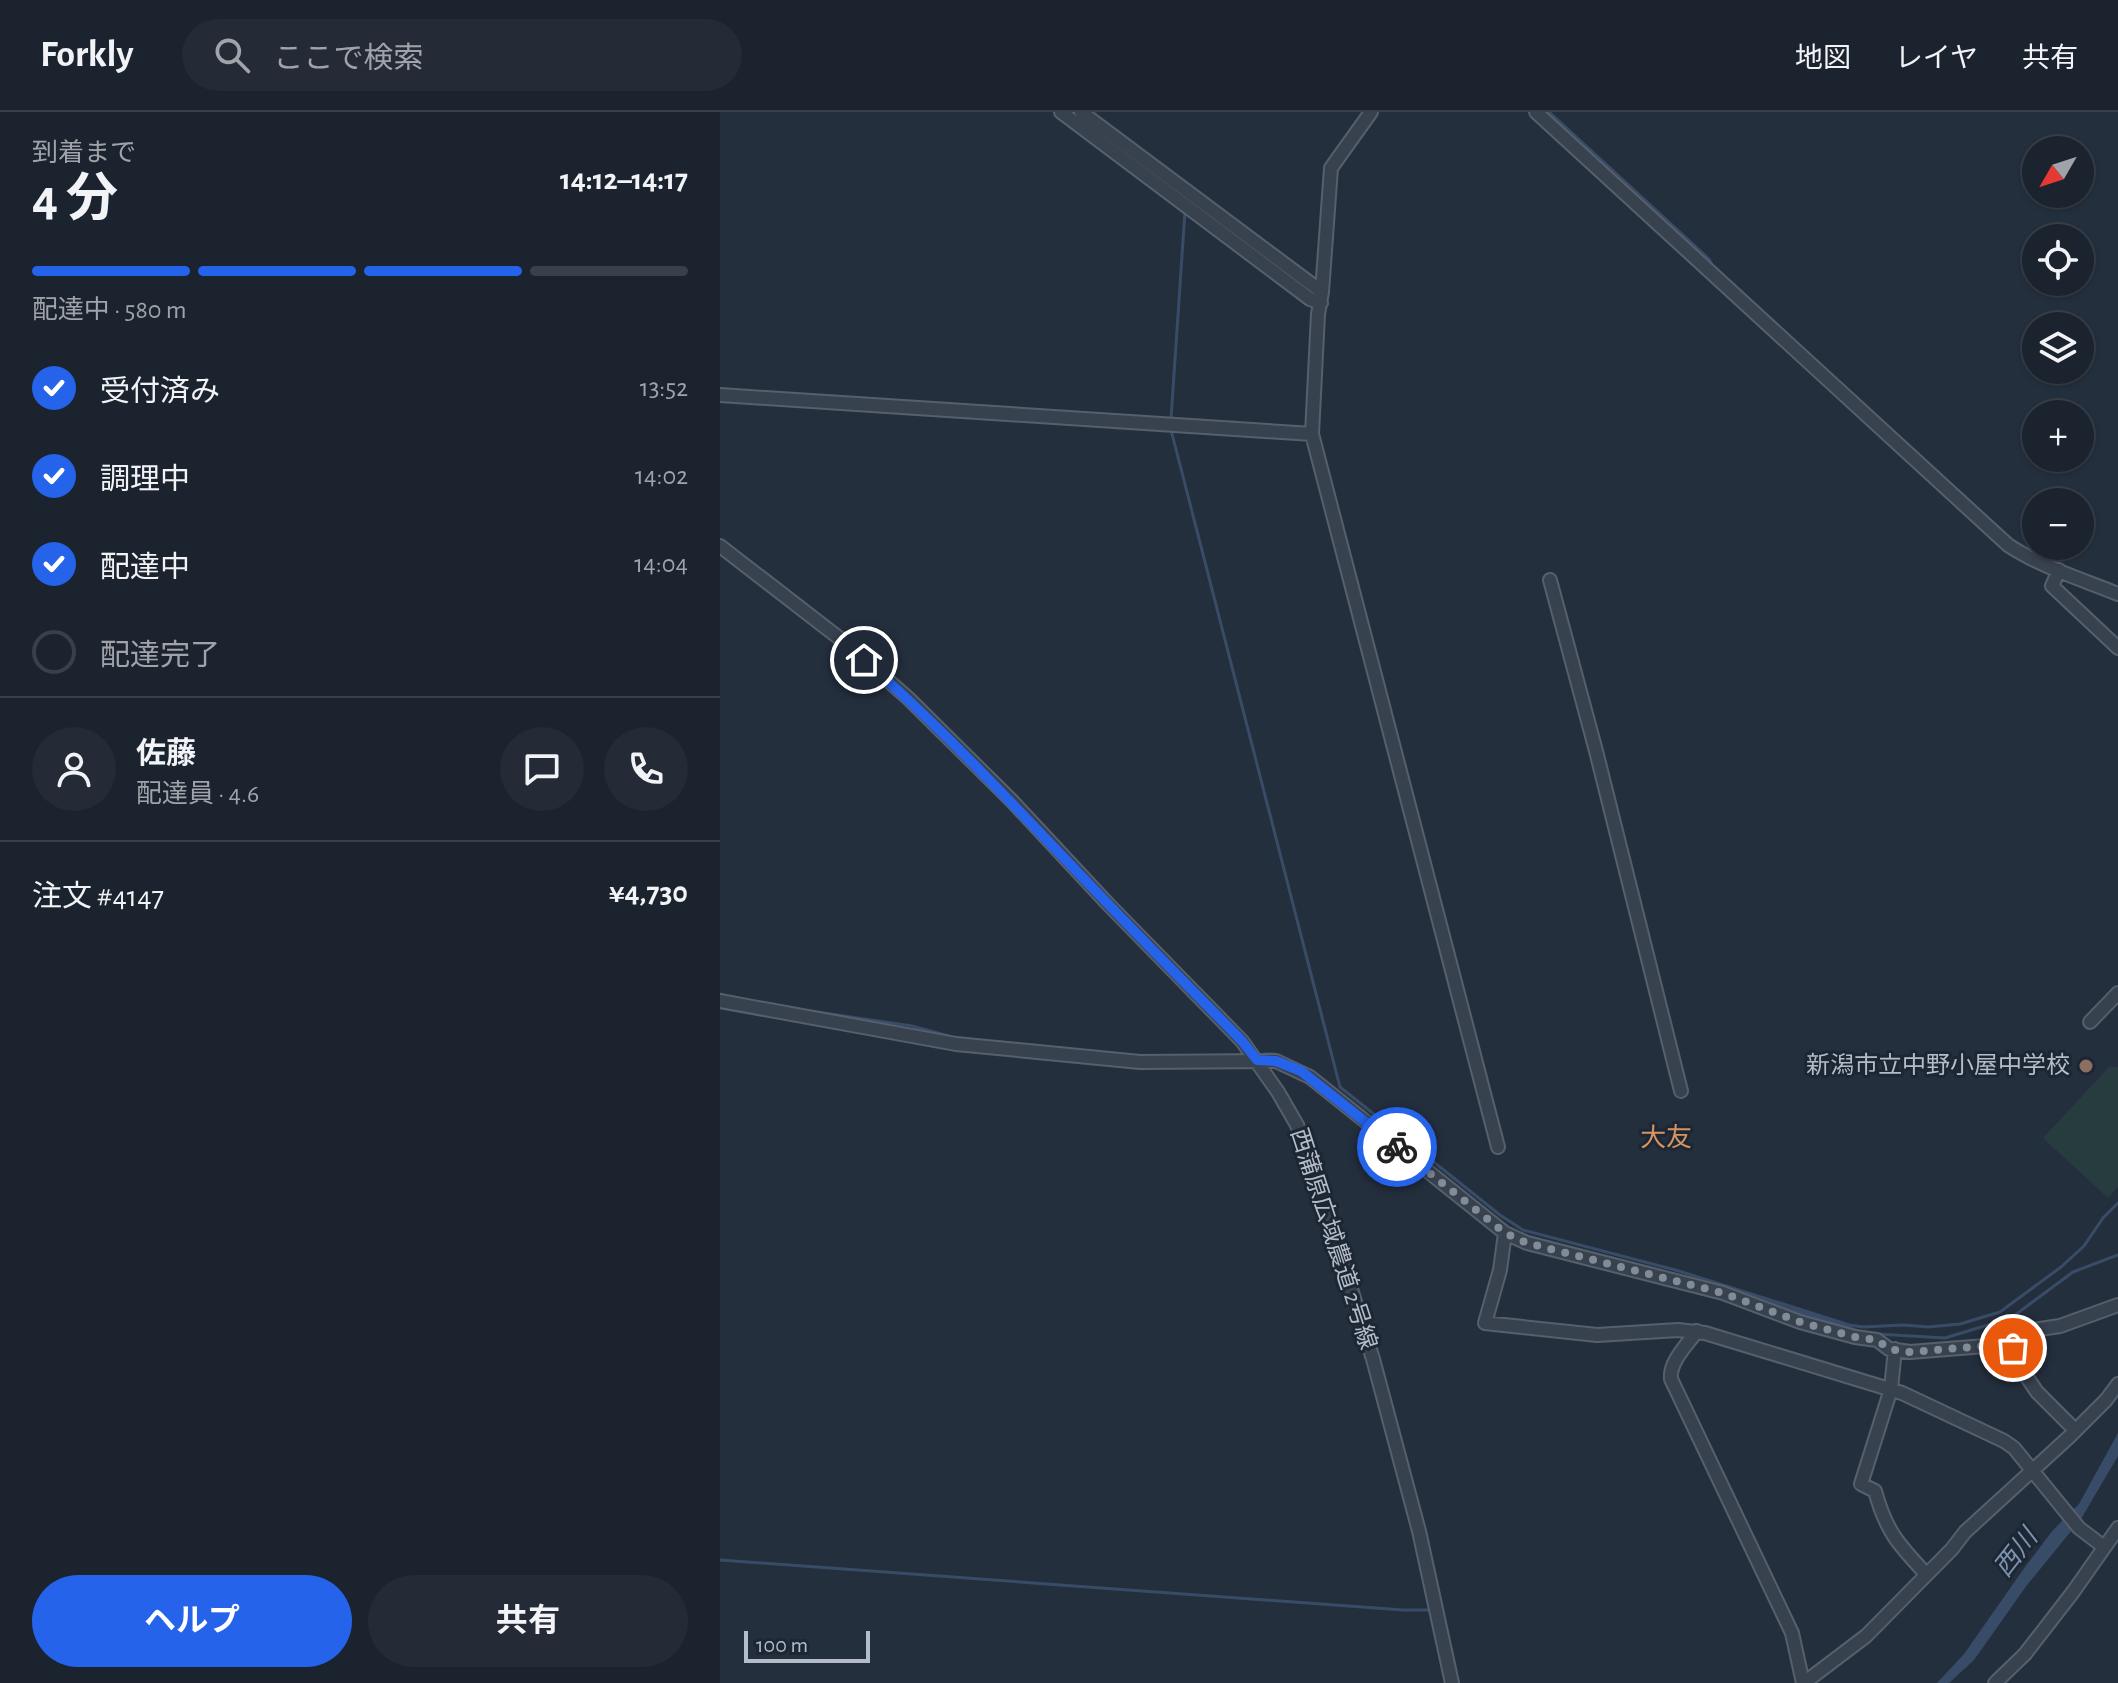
<!DOCTYPE html>
<html lang="ja">
<head>
<meta charset="utf-8">
<style>
  body { margin:0; font-family:"Alegreya Sans","Noto Sans JP",sans-serif; background:#242b36; color:#f1f3f6; height:100vh; display:flex; flex-direction:column; font-size:30px; white-space:nowrap }
  * { box-sizing:border-box; margin:0 }
  p { font-size:26px; color:#a0a4aa }
  .icon { flex:none; width:44px; height:44px; fill:none; stroke:currentColor; stroke-width:2; stroke-linecap:round; stroke-linejoin:round }
  .map { position:relative; flex:1; overflow:hidden }
  .drawer { display:flex; flex-direction:column; background:#1b232e; width:720px }
  .drawer>* { flex:none }
  .needle { width:52px; rotate:231deg }
  .buttons { position:absolute; left:1302px; top:24px; display:grid; gap:16px }
  .buttons a { display:grid; place-items:center; width:72px; height:72px; border-radius:50%; background:#1b232e; box-shadow:0 2px 6px #0004,0 0 0 2px #39404a; font-size:40px }
  .scale { position:absolute; left:24px; bottom:20px; width:126px; box-sizing:border-box; padding-left:8px; border:4px solid #b4bcc9; border-top:0; font-size:22px; line-height:28px; white-space:nowrap; color:#b4bcc9; -webkit-text-stroke:6px #1d2633; paint-order:stroke }
  .pin { position:absolute; display:grid; place-items:center; width:68px; height:68px; color:#fff; margin:-34px; border:4px solid #fff; border-radius:50%; box-shadow:0 2px 8px #0007 }
  .courier { position:absolute; display:grid; place-items:center; width:80px; height:80px; margin:-40px; border:6px solid #2563eb; border-radius:50%; background:#fff; color:#222; box-shadow:0 2px 10px #0007 }
  .summary em { font-style:normal; font-weight:700 }
  .summary div { display:flex; flex-direction:column-reverse }
  .summary { display:flex; align-items:center; justify-content:space-between; height:136px; padding:0 32px }
  h1 { font-size:52px; font-weight:700; line-height:60px }
  .bar { display:grid; grid-template-columns:repeat(4,1fr); gap:12px 8px; align-content:center; height:96px; padding:0 32px }
  .bar i { height:10px; border-radius:6px; background:#39404a }
  .bar .active { background:#2563eb }
  .bar p { grid-column:span 4 }
  .line { display:flex; align-items:center; gap:20px; padding:0 32px; border-top:2px solid #39404a }
  .line div { flex:1 }
  .round { display:grid; place-items:center; flex:none; width:84px; height:84px; border-radius:42px; background:#242b36 }
  ol { padding:0 32px; list-style:none }
  li { display:flex; align-items:center; gap:24px; height:88px }
  li p { margin-inline-start:auto }
  li .icon { padding:8px; border-radius:50%; background:#2563eb; color:#fff; stroke-width:4 }
  li:last-child { color:#a0a4aa }
  li i { width:44px; height:44px; border:4px solid #39404a; border-radius:50% }
  .action { display:flex; gap:16px; margin-top:auto; padding:16px 32px }
  .action a { flex:1; height:92px; border-radius:48px; background:#2563eb; color:#fff; font-size:32px; font-weight:700; line-height:92px; text-align:center }
  .action a+a { background:#242b36; color:#f1f3f6 }
  header { display:flex; align-items:center; gap:48px; box-sizing:border-box; height:112px; padding:0 40px; background:#1b232e; border-bottom:2px solid #39404a }
  header strong { font-size:38px }
  nav { display:flex; gap:44px; margin-inline-start:auto; font-size:28px }
  .search { width:560px; height:72px; background:#242b36; display:flex; align-items:center; gap:20px; box-sizing:border-box; padding:0 28px; border-radius:44px; color:#a0a4aa; font-size:30px }
  main { display:flex; flex:1; min-height:0 }
  .map>svg:first-child { display:block }
</style>
</head>
<body>
<header>
<strong>Forkly</strong>
<div class="search"><svg class="icon" aria-label="search" viewBox="0 0 24 24"><circle cx="10" cy="10" r="6"/><path d="M15 15l6 6"/></svg>ここで検索</div>
<nav><a>地図</a><a>レイヤ</a><a>共有</a></nav>
</header>
<main>
<section class="drawer">
<div class="summary"><div><h1>4 分</h1><p>到着まで</p></div><em>14:12–14:17</em></div>
<div class="bar"><i class="active"></i><i class="active"></i><i class="active"></i><i></i><p>配達中 · 580 m</p></div>
<ol>
<li><svg class="icon" aria-label="check" viewBox="0 0 24 24"><path d="M5 12l5 5 9-10"/></svg>受付済み<p>13:52</p></li>
<li><svg class="icon" aria-label="check" viewBox="0 0 24 24"><path d="M5 12l5 5 9-10"/></svg>調理中<p>14:02</p></li>
<li><svg class="icon" aria-label="check" viewBox="0 0 24 24"><path d="M5 12l5 5 9-10"/></svg>配達中<p>14:04</p></li>
<li><i></i>配達完了</li>
</ol>
<div class="line" style="height:144px"><a class="round"><svg class="icon" aria-label="person" viewBox="0 0 24 24"><circle cx="12" cy="8" r="4"/><path d="M4 21q1-7 8-7t8 7"/></svg></a><div><b>佐藤</b><p>配達員 · 4.6</p></div><a class="round"><svg class="icon" aria-label="chat" viewBox="0 0 24 24"><path d="M4 5h16v11H9l-5 4z"/></svg></a><a class="round"><svg class="icon" aria-label="phone" viewBox="0 0 24 24"><path d="M5 4h4l2 5-3 2q2 4 5 5l2-3 5 2v4C11 20 4 13 5 4z"/></svg></a></div>
<div class="line" style="height:104px"><div>注文 #4147</div><b>¥4,730</b></div>
<div class="action"><a>ヘルプ</a><a>共有</a></div>
</section>
<div class="map">
<svg width="1398" height="1571" viewBox="0 0 1398 1571">
  <rect width="100%" height="100%" fill="#242f3e"/>
  <!-- green -->
  <path fill="#263c3f" d="M1389 955H1398V1075L1388 1086 1323 1026Z"/>
  <!-- water -->
  <path fill="#394c67" d="M1398 1321V1344L1361 1407 1307 1473 1254 1548 1229 1571H1217L1244 1542 1305 1455 1333 1418 1359 1392Z"/>
  <g fill="none" stroke-linecap="round" stroke-linejoin="round">
    <!-- stream -->
    <path stroke="#394c67" stroke-width="3" d="M829 0 989 147 993 155
      M451 307 465 99
      M450 314 620 975 780 1103 803 1118 959 1159 1129 1213 1143 1215 1183 1213 1208 1215 1240 1212 1280 1200 1341 1155 1364 1134 1383 1106 1398 1091
      M0 882 28 888
      M90 899 192 914 236 926
      M267 929 339 936
      M544 942H554L559 944
      M570 949 592 960
      M803 1123 943 1159
      M1030 1185 1142 1220
      M1157 1222 1225 1226 1291 1206 1353 1160 1398 1143
      M0 1448 683 1498H711"/>
    <!-- minor casing -->
    <g stroke="#565f6c" stroke-width="16">
      <path id="minor" d="M341 0 590 187 601 191
        M361 0 602 180
        M651 0 611 56 602 180 598 202 592 322 778 1035
        M816 0 1288 433C1321 455 1361 467 1398 482
        M0 283 592 322
        M0 434 123 529 188 586 291 688 388 792 522 929 558 980 577 1013 590 1046 653 1247 699 1419 732 1571
        M1339 458 1332 474 1398 536
        M830 468 876 639 961 979
        M0 889 236 932 420 950 556 949 590 965 785 1121 807 1131 1003 1181 1080 1210 1135 1225 1157 1228 1169 1237 1190 1240 1265 1234 1300 1220 1340 1214 1398 1193
        M1370 910 1398 881
        M785 1121 780 1158 765 1211 877 1223 958 1218 985 1221 1182 1281 1284 1329 1294 1336 1359 1416 1384 1435
        M977 1219C967 1233 949 1250 951 1267L1072 1521 1083 1571
        M1289 1225 1300 1255 1317 1280 1355 1318
        M1175 1237 1171 1277 1141 1372 1155 1379C1166 1419 1178 1432 1206 1462
        M1084 1571 1146 1524 1232 1437 1245 1420 1349 1325 1386 1288 1398 1272
        M1275 1571 1305 1542 1353 1480 1398 1416"/>
    </g>
    <!-- minor -->
    <use href="#minor" stroke="#38414e" stroke-width="12"/>
  </g>
  <g fill="none" stroke-linecap="round" stroke-linejoin="round">
    <!-- done -->
    <path stroke="#828b98" stroke-width="8" stroke-dasharray="0 14.4" d="M677 1035 785 1121 807 1131 1003 1181 1080 1210 1135 1225 1157 1228 1169 1237 1190 1240 1265 1234 1289 1225 1293 1236"/>
    <!-- route -->
    <path stroke="#2563eb" stroke-width="10" d="M144 548C232 625 309 710 390 794 433 839 478 884 522 929L537 948 556 949 581 959 677 1035"/>
  </g>
  <!-- markers -->
  <circle fill="#8d6e63" stroke="#1d2633" stroke-width="3" cx="1366" cy="954" r="8"/>
  <g text-anchor="middle" dominant-baseline="central" stroke-width="6" stroke-linejoin="round" paint-order="stroke">
    <!-- poi labels -->
    <g font-size="24" fill="#b4bcc9" stroke="#1d2633" text-anchor="end">
      <text x="1350" y="954">新潟市立中野小屋中学校</text>
    </g>
    <!-- street labels -->
    <g font-size="24" fill="#b4bcc9" stroke="#1d2633">
      <text transform="translate(613 1127) rotate(72)">西蒲原広域農道 2号線</text>
    </g>
    <!-- neighbourhood labels -->
    <g font-size="26" fill="#d59563" stroke="#1d2633">
      <text x="946" y="1026">大友</text>
    </g>
    <!-- water labels -->
    <g font-size="26" font-style="italic" fill="#7c92b1" stroke="#1d2633">
      <text transform="translate(1296 1441) rotate(-52)">西川</text>
    </g>
  </g>
</svg>
<div class="buttons">
<a><svg class="needle" viewBox="-14 -14 28 28"><path d="M0-13l5 13h-10z" fill="#e53935"/><path d="M0 13l5-13h-10z" fill="#a0a4aa"/></svg></a>
<a><svg class="icon" aria-label="locate" viewBox="0 0 24 24"><circle cx="12" cy="12" r="6"/><path d="M12 2v4M12 18v4M2 12h4M18 12h4"/></svg></a>
<a><svg class="icon" aria-label="layers" viewBox="0 0 24 24"><path d="M12 4l9 5-9 5-9-5zM3 14l9 5 9-5"/></svg></a>
<a>+</a>
<a>−</a>
</div>
<div class="scale">100 m</div>
<div class="pin" style="left:1293px;top:1236px;background:#ea580c"><svg class="icon" aria-label="bag" viewBox="0 0 24 24"><path d="M5 8h14l-1 12H6zM9 8a3 3 0 0 1 6 0"/></svg></div>
<div class="pin" style="left:144px;top:548px;background:#1f2937"><svg class="icon" aria-label="home" viewBox="0 0 24 24"><path d="M3 11l9-7 9 7M6 9v11h12V9"/></svg></div>
<div class="courier" style="left:677px;top:1035px"><svg class="icon" aria-label="bike" viewBox="0 0 24 24"><circle cx="6" cy="16" r="4"/><circle cx="18" cy="16" r="4"/><path d="M6 16l4-8h5l3 8M10 8l3 8H6M13 5h3"/></svg></div>
</div>
</main>
</body>
</html>
